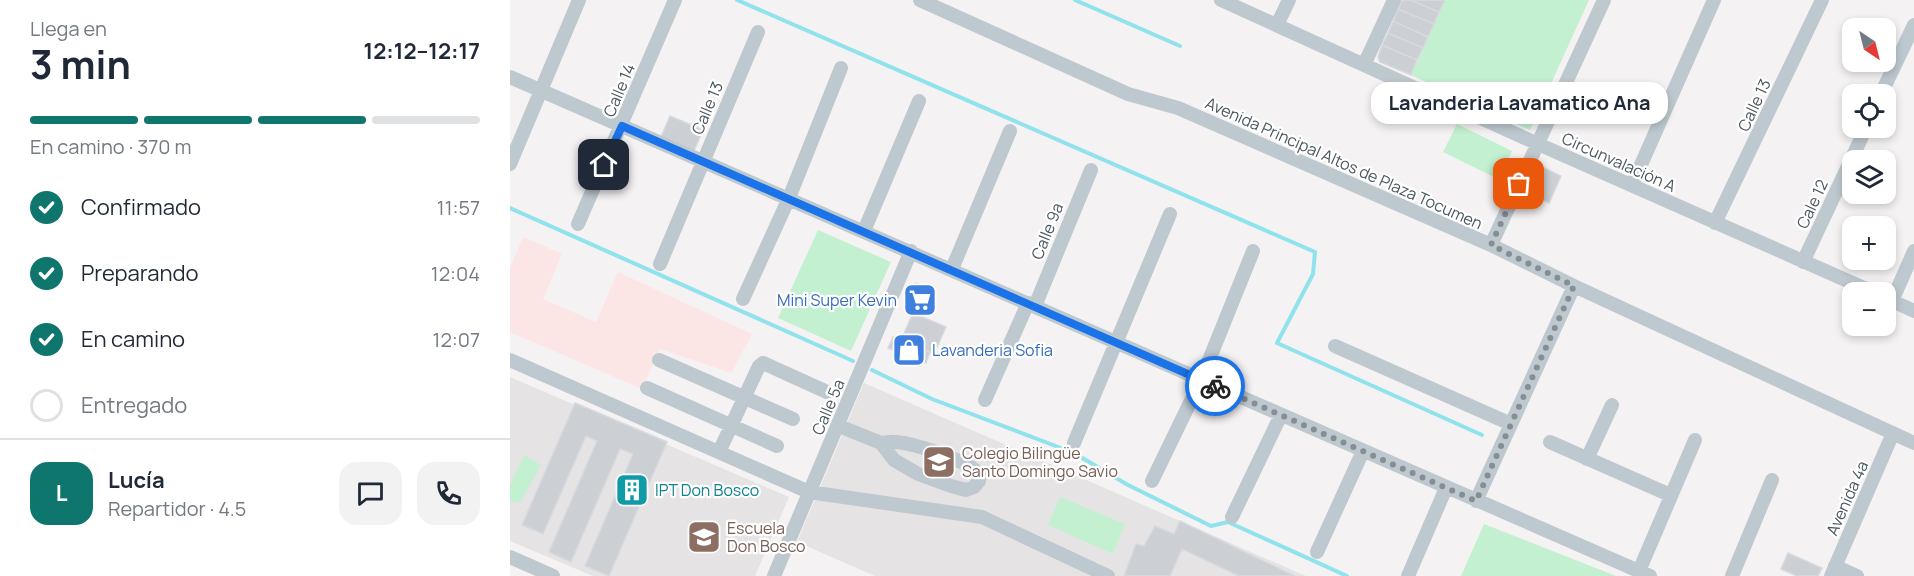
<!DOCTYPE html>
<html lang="es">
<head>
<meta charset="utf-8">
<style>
  body { margin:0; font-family:Manrope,sans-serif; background:#f2f2f3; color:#1f2937; height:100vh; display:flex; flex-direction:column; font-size:22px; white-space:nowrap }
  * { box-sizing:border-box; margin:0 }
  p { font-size:20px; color:#747a83 }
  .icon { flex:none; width:33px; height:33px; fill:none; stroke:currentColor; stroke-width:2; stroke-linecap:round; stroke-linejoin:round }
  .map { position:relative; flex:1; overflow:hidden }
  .side { display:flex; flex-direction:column; background:#fff; width:510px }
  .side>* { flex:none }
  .needle { width:39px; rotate:145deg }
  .buttons { position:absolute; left:1332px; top:18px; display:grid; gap:12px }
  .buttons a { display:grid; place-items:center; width:54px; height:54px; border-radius:12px; background:#fff; box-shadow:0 3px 9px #0003; font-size:30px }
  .pin { position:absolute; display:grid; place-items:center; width:51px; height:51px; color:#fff; margin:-26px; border-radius:12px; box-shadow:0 3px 9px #0006 }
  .courier { position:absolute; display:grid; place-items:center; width:60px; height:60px; margin:-30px; border:4px solid #1a73e8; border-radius:50%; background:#fff; color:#222; box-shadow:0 2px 8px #0007 }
  .bubble { position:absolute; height:42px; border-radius:18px; background:#fff; box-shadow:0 3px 9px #0003; font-size:20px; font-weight:700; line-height:42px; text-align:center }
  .head em { font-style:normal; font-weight:700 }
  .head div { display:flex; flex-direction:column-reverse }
  .head { display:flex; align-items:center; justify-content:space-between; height:102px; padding:0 30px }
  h1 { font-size:39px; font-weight:700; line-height:45px }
  .bar { display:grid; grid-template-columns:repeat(4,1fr); gap:9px 6px; align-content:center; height:72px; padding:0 30px }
  .bar i { height:8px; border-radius:4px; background:#e0e1e3 }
  .bar .current { background:#0f766e }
  .bar p { grid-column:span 4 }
  .line { display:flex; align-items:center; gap:15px; padding:0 30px; border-top:2px solid #e0e1e3 }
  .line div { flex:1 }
  .round { display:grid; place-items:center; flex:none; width:63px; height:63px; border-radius:18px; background:#f2f2f3 }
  ol { padding:0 30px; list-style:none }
  li { display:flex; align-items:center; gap:18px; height:66px }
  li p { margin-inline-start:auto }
  li .icon { padding:6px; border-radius:50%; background:#0f766e; color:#fff; stroke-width:4 }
  li:last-child { color:#747a83 }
  li i { width:33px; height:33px; border:3px solid #e0e1e3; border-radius:50% }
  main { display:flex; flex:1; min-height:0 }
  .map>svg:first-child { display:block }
</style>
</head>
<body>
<main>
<section class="side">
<div class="head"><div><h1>3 min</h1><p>Llega en</p></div><em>12:12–12:17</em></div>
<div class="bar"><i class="current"></i><i class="current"></i><i class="current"></i><i></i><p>En camino · 370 m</p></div>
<ol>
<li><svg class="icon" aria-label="check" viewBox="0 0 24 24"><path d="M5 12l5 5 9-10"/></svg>Confirmado<p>11:57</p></li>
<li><svg class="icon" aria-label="check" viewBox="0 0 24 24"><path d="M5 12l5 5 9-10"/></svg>Preparando<p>12:04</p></li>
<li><svg class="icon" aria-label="check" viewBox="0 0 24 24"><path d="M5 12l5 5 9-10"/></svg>En camino<p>12:07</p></li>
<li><i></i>Entregado</li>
</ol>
<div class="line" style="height:108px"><b class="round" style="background:#0f766e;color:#fff">L</b><div><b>Lucía</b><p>Repartidor · 4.5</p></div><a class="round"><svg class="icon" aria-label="chat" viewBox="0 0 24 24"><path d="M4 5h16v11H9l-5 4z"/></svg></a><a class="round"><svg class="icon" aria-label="phone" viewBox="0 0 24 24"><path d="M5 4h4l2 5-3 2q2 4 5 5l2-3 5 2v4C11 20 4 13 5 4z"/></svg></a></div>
</section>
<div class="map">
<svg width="1404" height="576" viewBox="0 0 1404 576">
  <rect width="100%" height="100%" fill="#f5f2f3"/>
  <!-- education -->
  <path fill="#e6e3e5" d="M0 377 279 497 245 576H83L0 541Z
    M354 383 796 576H365L287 542Z"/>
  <!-- medical -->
  <path fill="#fce5e5" d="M13 237 52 254 33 299 86 322 108 272 242 334 221 373 150 349 132 389 0 332V268Z"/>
  <!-- green -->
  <path fill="#c3f0d0" d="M935 0H1079L1020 130 901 75Z
    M947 124 1002 151 988 179 933 152Z
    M308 230 381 262 341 351 268 318Z
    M14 455 31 465 10 503 0 501V485Z
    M550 497 615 524 603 554 538 525Z
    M974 524 1106 576H951Z"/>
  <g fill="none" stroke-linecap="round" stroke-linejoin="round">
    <!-- stream -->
    <path stroke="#90e2ed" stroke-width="4" d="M227 0 805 252 803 274 767 343 972 435
      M565 0 670 46
      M0 208 343 361
      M362 370 422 399 564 453 618 485 701 526 718 522 837 576"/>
  </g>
  <!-- building -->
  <path fill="#ccd0d5" stroke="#d7d9de" stroke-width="1.5" d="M892 0H900L929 12 924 24 888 9Z
    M900 0H935L929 12Z
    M888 9 924 24 918 37 883 21Z
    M883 21 918 37 913 48 878 33Z
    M878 33 913 48 907 60 872 45Z
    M872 45 907 60 901 75 870 62 868 57Z
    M160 116 193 130 184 151 151 137Z
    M1028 165 1051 176 1039 203 1015 192Z
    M406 283 425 291 413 317 395 309Z
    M403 313 436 327 424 354 391 340Z
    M383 337 420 352 416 363 378 348Z
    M65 403 157 442 99 576 75 566 123 454 110 449 61 562 39 552 87 441 76 436 33 534 12 525Z
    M670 521 785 576H729L672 549 660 576H614L626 544 634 546 645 526 664 534Z
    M1278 553 1312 568 1308 576H1287L1271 569Z"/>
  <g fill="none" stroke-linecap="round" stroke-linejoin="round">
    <!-- minor -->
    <path stroke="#bec8cf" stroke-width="14" d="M410 0 618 94 668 108 981 245 1064 286 1404 443
      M711 0 1028 144 1363 292
      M767 25 779 0
      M854 65 884 0
      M0 77 1140 576
      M1371 94 1404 25
      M0 164 69 0
      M1122 185 1204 0
      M1205 223 1312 0
      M68 224 165 0
      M354 231 409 101
      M981 245 1094 0
      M1293 262 1356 128
      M150 264 248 32
      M442 269 500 131
      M1376 298 1404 311
      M233 299 279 198 331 68
      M1382 301 1404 251
      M525 306 581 170
      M825 346 1001 424
      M0 360 299 492 472 517 598 576
      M149 360 283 419
      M137 388 267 446
      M475 400 518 303
      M329 426 371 443 384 460 408 474 441 486 456 490 464 487 469 481 470 475C460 461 403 443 385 442 380 441 375 443 371 443
      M1040 442 1160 495
      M564 443 660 214
      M209 452 249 366 253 363 317 392
      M1077 459 1102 405
      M642 481 691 380 743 251
      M966 501 1064 286
      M722 517 771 415
      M807 552 853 451
      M0 557 43 576
      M1325 566 1347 576
      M1129 571 1185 440
      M264 576 401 251
      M898 576 936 488
      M1222 576 1262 480
      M1321 576 1383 433"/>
  </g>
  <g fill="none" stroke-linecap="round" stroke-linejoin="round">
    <!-- done -->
    <path stroke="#868d93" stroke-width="6" stroke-dasharray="0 10.8" d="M705 386 966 501 1064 286 981 245 1009 184"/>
    <!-- route -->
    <path stroke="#1a73e8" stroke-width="8" d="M94 165 112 126 705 386"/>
  </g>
  <!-- icons -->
  <defs>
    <g id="supermarket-square" transform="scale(1.725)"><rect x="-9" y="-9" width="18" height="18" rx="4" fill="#3f7fe0" stroke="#fff"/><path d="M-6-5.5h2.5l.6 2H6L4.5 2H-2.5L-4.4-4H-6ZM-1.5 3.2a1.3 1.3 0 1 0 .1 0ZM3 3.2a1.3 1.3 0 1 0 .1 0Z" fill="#fff"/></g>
    <g id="shop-square" transform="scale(1.725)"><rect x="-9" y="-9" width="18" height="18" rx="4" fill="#3f7fe0" stroke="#fff"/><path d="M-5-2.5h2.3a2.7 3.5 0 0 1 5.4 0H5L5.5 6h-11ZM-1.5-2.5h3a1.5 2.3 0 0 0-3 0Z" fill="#fff"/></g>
    <g id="school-square" transform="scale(1.725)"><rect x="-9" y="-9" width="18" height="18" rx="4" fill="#8d6e63" stroke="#fff"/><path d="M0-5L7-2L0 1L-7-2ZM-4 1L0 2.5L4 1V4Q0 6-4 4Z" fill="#fff"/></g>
    <g id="building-square" transform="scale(1.725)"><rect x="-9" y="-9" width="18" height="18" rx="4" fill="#0f9aa8" stroke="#fff"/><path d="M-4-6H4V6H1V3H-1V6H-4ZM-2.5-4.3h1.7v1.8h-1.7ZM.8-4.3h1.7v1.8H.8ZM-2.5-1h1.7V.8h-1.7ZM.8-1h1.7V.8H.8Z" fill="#fff"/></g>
  </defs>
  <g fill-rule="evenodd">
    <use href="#supermarket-square" x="410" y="300"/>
    <use href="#shop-square" x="399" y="350"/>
    <use href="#school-square" x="429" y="462"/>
    <use href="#building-square" x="122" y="490"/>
    <use href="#school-square" x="194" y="537"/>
  </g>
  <g text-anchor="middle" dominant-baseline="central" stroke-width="4.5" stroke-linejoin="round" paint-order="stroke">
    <!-- street labels -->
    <g font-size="16" fill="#4a5760" stroke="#fff">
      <text transform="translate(109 90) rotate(-67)">Calle 14</text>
      <text transform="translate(1244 105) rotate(-65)">Calle 13</text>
      <text transform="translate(197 108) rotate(-67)">Calle 13</text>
      <text transform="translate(1109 162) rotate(24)">Circunvalación A</text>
      <text transform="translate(834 163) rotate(24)">Avenida Principal Altos de Plaza Tocumen</text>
      <text transform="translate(1302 204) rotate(-65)">Cale 12</text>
      <text transform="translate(537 231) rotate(-68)">Calle 9a</text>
      <text transform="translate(318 407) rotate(-67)">Calle 5a</text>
      <text transform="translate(1337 498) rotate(-66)">Avenida 4a</text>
    </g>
    <!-- shop labels -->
    <g font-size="16" fill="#366cbe" stroke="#fff" text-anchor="end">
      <text x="387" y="300">Mini Super Kevin</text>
      <text x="422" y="350" text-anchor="start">Lavanderia Sofia</text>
    </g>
    <!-- education labels -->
    <g font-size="16" fill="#785e54" stroke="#fff" text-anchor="start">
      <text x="452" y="453">Colegio Bilingüe<tspan x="452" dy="18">Santo Domingo Savio</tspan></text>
      <text x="217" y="528">Escuela<tspan x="217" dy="18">Don Bosco</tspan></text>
    </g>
    <!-- culture labels -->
    <g font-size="16" fill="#0d838f" stroke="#fff" text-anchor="start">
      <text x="145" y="490">IPT Don Bosco</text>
    </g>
  </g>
</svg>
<div class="buttons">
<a><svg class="needle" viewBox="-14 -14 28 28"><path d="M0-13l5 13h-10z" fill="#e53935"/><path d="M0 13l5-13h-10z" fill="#747a83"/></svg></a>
<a><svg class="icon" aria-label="locate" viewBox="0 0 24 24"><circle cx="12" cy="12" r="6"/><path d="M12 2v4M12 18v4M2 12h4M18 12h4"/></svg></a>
<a><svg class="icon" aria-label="layers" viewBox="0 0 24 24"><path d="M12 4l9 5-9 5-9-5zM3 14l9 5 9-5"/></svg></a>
<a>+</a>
<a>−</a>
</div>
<div class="pin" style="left:1009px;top:184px;background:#ea580c"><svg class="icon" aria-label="bag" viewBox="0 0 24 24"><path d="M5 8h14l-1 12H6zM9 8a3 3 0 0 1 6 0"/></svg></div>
<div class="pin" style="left:94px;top:165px;background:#1f2937"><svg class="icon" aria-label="home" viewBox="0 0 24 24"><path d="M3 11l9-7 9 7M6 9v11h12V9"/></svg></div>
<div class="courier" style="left:705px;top:386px"><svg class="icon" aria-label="bike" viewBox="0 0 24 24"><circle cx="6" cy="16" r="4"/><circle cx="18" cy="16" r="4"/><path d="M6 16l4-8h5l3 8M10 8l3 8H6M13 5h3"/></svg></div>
<div class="bubble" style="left:861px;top:82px;width:297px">Lavanderia Lavamatico Ana</div>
</div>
</main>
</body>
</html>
